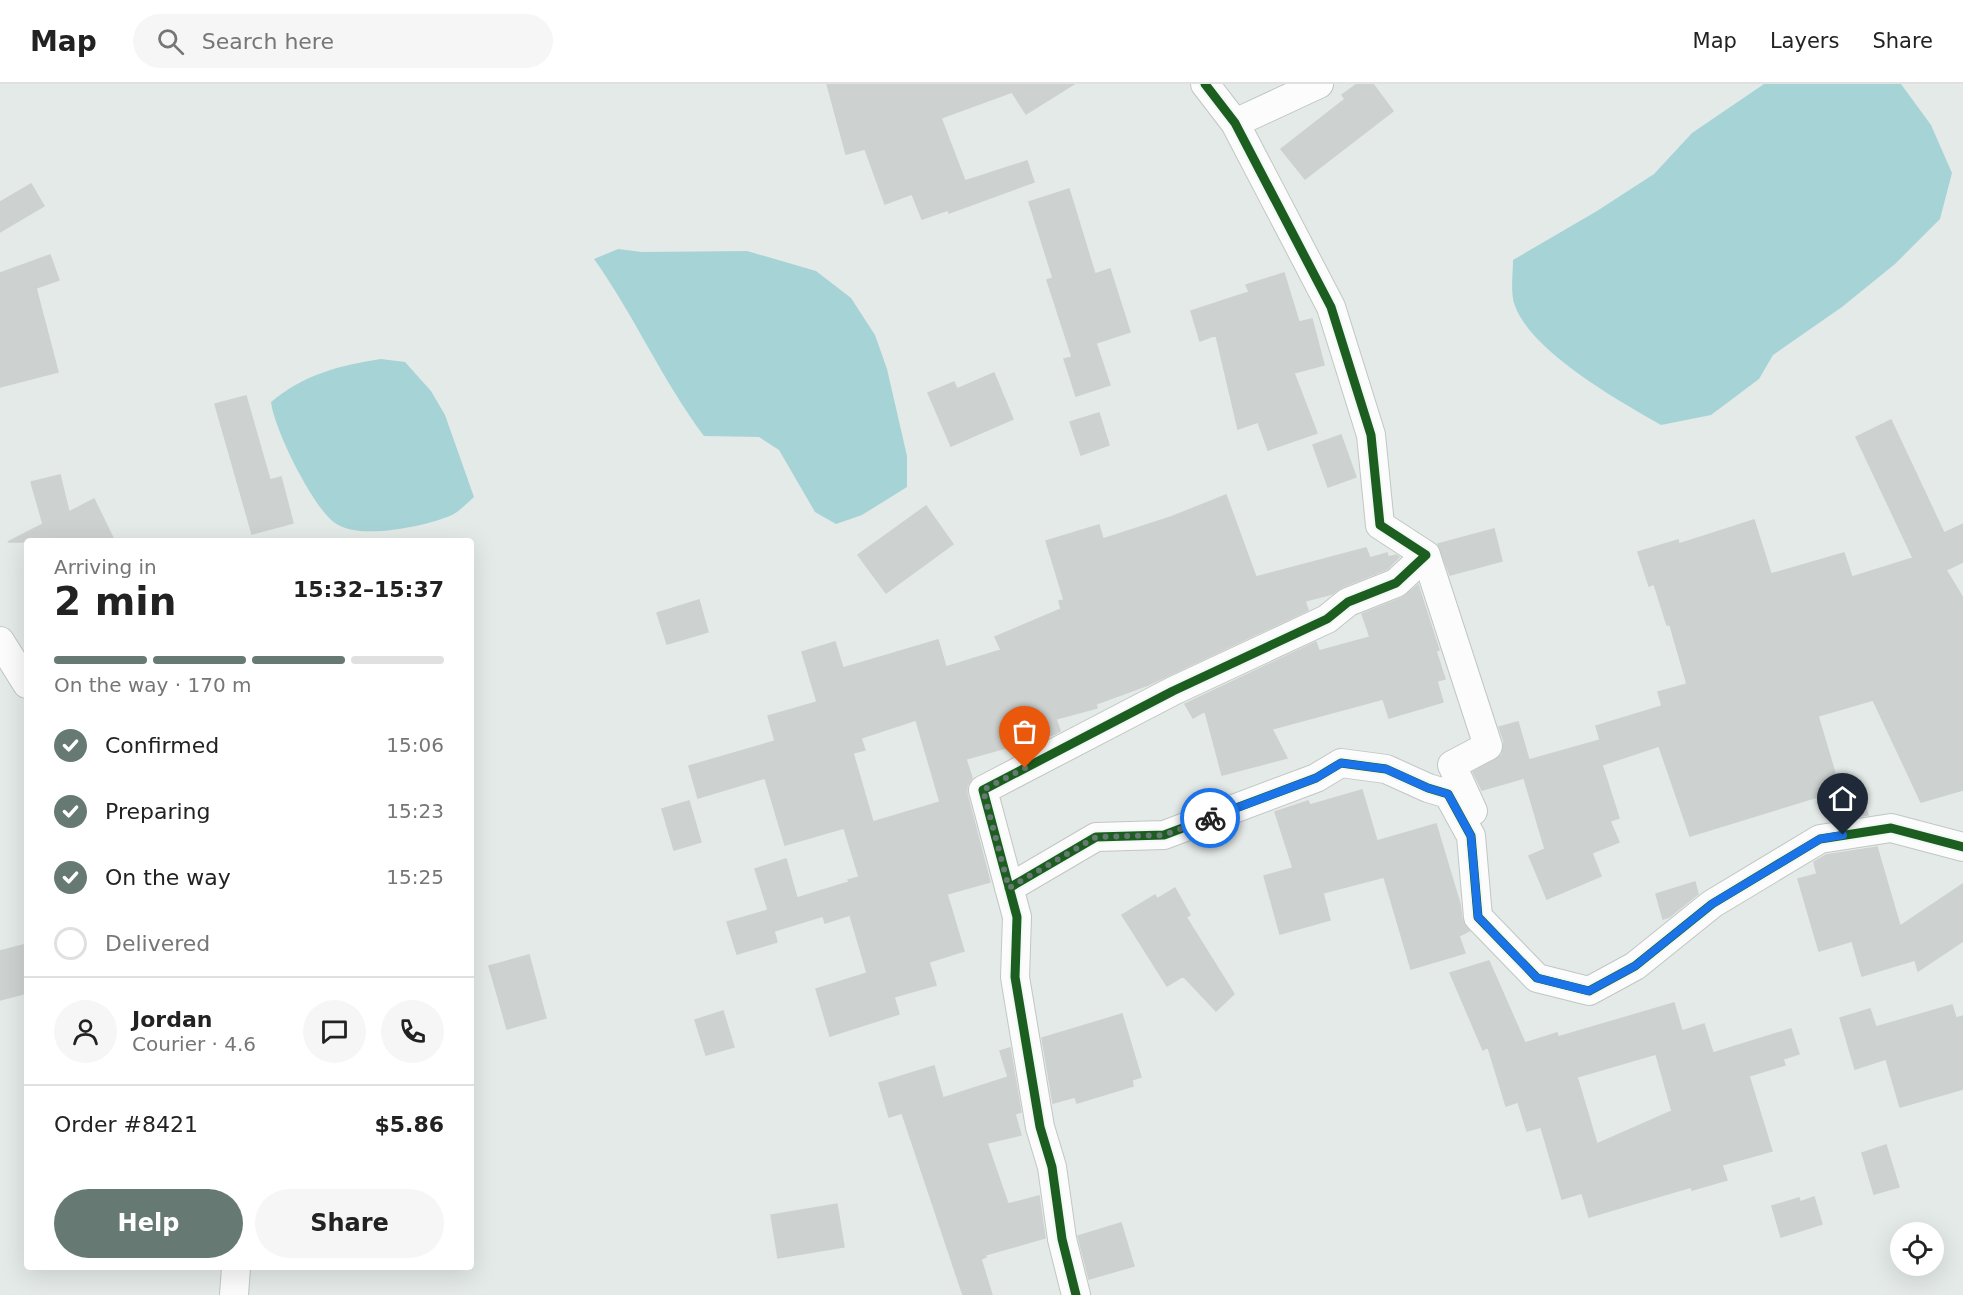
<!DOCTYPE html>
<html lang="en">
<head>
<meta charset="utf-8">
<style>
  body { margin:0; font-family:"DejaVu Sans",sans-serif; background:#f6f6f6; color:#222; height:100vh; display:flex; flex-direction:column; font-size:22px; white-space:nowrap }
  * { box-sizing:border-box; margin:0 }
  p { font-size:20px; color:#767676 }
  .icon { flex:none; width:33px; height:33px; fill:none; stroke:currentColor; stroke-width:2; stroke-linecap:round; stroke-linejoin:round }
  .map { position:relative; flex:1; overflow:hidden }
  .side { position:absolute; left:24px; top:454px; width:450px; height:732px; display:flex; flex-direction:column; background:#fff; border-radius:6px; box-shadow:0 6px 24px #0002 }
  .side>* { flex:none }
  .buttons { position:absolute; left:1890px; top:1138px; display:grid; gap:12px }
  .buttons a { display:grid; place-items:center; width:54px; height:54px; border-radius:50%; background:#fff; box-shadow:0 6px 24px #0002; font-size:30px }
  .pin { position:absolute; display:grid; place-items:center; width:51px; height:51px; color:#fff; margin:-62px -26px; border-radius:50% 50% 50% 0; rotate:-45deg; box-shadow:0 0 6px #0007 }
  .pin .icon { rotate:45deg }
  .courier { position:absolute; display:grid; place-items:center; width:60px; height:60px; margin:-30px; border:4px solid #1a73e8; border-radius:50%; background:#fff; color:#222; box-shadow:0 2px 8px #0007 }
  .overview em { font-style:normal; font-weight:600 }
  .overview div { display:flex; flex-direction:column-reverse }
  .overview { display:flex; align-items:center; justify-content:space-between; height:102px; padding:0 30px }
  h1 { font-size:39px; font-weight:600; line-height:45px }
  .bar { display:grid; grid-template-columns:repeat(4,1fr); gap:9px 6px; align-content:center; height:72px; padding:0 30px }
  .bar i { height:8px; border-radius:4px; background:#e0e0e0 }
  .bar .active { background:#667972 }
  .bar p { grid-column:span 4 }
  .line { display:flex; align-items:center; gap:15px; padding:0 30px; border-top:2px solid #e0e0e0 }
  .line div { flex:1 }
  .round { display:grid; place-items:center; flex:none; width:63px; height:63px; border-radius:32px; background:#f6f6f6 }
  ol { padding:0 30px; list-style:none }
  li { display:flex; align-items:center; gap:18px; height:66px }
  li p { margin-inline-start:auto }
  li .icon { padding:6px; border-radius:50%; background:#667972; color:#fff; stroke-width:4 }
  li:last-child { color:#767676 }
  li i { width:33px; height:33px; border:3px solid #e0e0e0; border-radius:50% }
  .action { display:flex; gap:12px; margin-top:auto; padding:12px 30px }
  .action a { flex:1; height:69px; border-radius:36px; background:#667972; color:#fff; font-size:24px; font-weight:600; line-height:69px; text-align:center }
  .action a+a { background:#f6f6f6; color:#222 }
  header { display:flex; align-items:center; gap:36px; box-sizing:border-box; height:84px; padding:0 30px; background:#fff; border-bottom:2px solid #e0e0e0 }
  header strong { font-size:28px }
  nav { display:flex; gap:33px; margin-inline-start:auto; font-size:21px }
  .search { width:420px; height:54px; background:#f6f6f6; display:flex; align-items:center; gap:15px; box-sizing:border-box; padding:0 21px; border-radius:33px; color:#767676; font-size:22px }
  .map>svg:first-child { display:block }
</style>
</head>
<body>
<header>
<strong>Map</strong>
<div class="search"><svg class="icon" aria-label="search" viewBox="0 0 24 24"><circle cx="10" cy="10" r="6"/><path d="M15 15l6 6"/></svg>Search here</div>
<nav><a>Map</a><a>Layers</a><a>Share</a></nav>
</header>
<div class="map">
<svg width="1963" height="1211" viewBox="0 0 1963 1211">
  <rect width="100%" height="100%" fill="#e4eae7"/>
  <!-- water -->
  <path fill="#a6d4d6" d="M1764 0H1901L1931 41 1952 89 1940 135 1895 180 1842 223 1773 271 1759 295 1711 331 1661 341C1619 317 1532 268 1515 222 1510 210 1513 189 1513 176L1597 127 1654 90 1692 49Z
    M618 165 642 168 747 167 816 187 851 214 875 251 887 285 907 372V403L862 431 836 440 815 428 779 366 759 353 704 352C662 296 634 231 594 175Z
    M381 275 405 278 431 307 445 331 474 413C467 419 460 427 452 431 427 442 359 457 335 439 313 424 274 345 271 318 303 291 340 281 381 275Z"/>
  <!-- building -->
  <path fill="#cdd2d0" stroke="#cdd2d0" stroke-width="1.5" fill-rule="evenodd" d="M827 0H1074L1026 30 1012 8 941 34 965 97 1027 77 1034 98 949 129 948 126 922 135 912 110 885 120 865 65 846 70Z
    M1357 0H1373L1393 27 1305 95 1281 65 1345 15 1342 11Z
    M31 100 44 122 0 148V118Z
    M1069 105 1095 190 1110 185 1130 248 1096 259 1110 301 1076 312 1064 275 1072 273 1047 196 1053 194 1029 118Z
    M50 171 59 196 36 204 58 288 0 303V189Z
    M1284 189 1299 238 1312 235 1324 281 1294 289 1317 349 1268 366 1258 338 1238 345 1216 251 1200 257 1191 227 1249 208 1246 201Z
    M994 289 1013 335 951 362 928 309 954 298 957 305Z
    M246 312 270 396 281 393 293 439 252 450 215 320Z
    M1099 329 1109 361 1081 371 1070 338Z
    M1891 336 1944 449 1963 440V478L1946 486 1963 514V706L1921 718 1873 616 1818 632 1840 706 1690 752 1659 662 1602 681 1619 734 1610 737 1619 758 1592 769 1601 792 1547 815 1529 772 1545 765 1524 694 1482 706 1473 688 1502 671 1504 657 1499 643 1518 638 1529 676 1600 656 1596 642 1662 622 1658 608 1687 600 1670 541H1667L1654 500 1649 502 1638 468 1678 456 1679 460 1754 436 1771 490 1844 469 1852 493 1913 474 1856 353Z
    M1341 351 1356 393 1328 403 1313 361Z
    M60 391 69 428 94 415 115 458H8L43 440 31 398Z
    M1226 411 1256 493 1366 464 1370 474 1387 469 1388 473 1396 471 1399 473 1387 485 1342 503 1332 510 1305 517 1308 526 1148 601 1096 620 1097 624 1056 635 1060 647 1055 650 966 675 972 694 967 702V710L990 798 947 810 964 867 929 878 936 901 894 913 899 930 830 952 816 905 867 889 850 831 825 839 823 832 774 847 777 858 737 870 727 838 768 826 755 785 786 775 797 814 849 798 848 796 859 793 844 744 785 761 765 694 698 714 689 682 775 657 768 632 817 618 802 568 835 558 843 584 938 556 946 583 1001 566 995 553 1061 525 1059 517 1064 516 1046 457 1099 441 1103 455 1171 433ZM916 636 940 718 873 738 853 669 865 666 861 654Z
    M926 422 953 460 886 509 858 471Z
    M1494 445 1502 477 1450 491 1438 460Z
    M1418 501 1439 566 1436 567 1445 595 1437 597 1443 618 1389 634 1383 615 1272 645 1287 674 1222 691 1205 627 1193 634 1185 620 1316 558 1319 567 1370 553 1362 530 1402 514Z
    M699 516 708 548 667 560 657 529Z
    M1362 706 1377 757 1436 740 1460 820 1462 835 1469 847 1459 852 1465 869 1411 885 1384 793 1323 809 1330 836 1280 850 1264 792 1293 784 1275 728 1308 717 1310 721Z
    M1863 716 1868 731 1836 736 1833 724Z
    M689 717 701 758 674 766 662 725Z
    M1877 763 1900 842 1963 800V857L1918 887 1915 876 1862 892 1852 857 1819 867 1798 795 1817 790 1814 778 1826 771Z
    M1695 798 1698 810 1669 833 1663 835 1656 810Z
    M1175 804 1190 831 1186 833 1234 910 1216 927 1183 892 1167 902 1122 831 1155 811 1157 815Z
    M27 860V909L0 916V867Z
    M529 871 546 934 507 945 489 882Z
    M1489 877 1525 959 1557 949 1558 953 1674 919 1682 947 1704 940 1713 969 1791 945 1799 970 1783 975 1785 981 1749 992 1772 1067 1722 1081 1727 1096 1692 1106 1691 1103 1589 1133 1582 1109 1562 1115 1541 1043 1527 1047 1518 1018 1506 1022 1488 963 1483 966 1450 889ZM1656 970 1672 1027 1597 1060 1577 993Z
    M1952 921 1956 934 1963 932V1005L1900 1023 1886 975 1855 985 1840 934 1870 925 1876 943Z
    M723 927 734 963 706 971 695 936Z
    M1122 930 1141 993 1132 996 1133 1002 1077 1019 1075 1013 1053 1019 1042 954Z
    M1010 964 1021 1028 1015 1030 1021 1051 987 1059 1008 1120 1039 1112 1045 1154 985 1171 986 1173 981 1175 992 1211H963L902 1029 889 1033 879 999 934 982 943 1014 1008 993 1000 967Z
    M1886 1061 1899 1103 1874 1110 1862 1069Z
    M1814 1113 1822 1140 1781 1153 1772 1122 1799 1114 1800 1118Z
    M837 1120 844 1163 778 1174 771 1131Z
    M1121 1139 1134 1182 1089 1195 1078 1152Z"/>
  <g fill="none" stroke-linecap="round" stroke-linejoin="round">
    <!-- minor casing -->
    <g stroke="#c1c7c4" stroke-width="30">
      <path id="minor" d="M1235 39 1319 0
        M1426 471 1488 662 1452 681 1473 727
        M0 557 27 600
        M1009 804 1096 753 1164 751 1316 694 1341 679 1386 685 1428 704 1448 710 1471 752 1478 833 1537 894 1589 907 1635 882 1712 820 1820 755 1891 744 1963 763
        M234 1211 236 1184
        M1076 1211 1062 1155 1052 1083 1040 1043 1015 893 1017 833 983 706 1173 607 1327 535 1348 518 1396 499 1426 471 1380 441 1371 351 1331 223 1235 39 1205 0"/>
    </g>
    <!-- minor -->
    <use href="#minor" stroke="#fbfcfb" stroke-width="28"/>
    <!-- cycleway casing -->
    <g stroke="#f2f8f5" stroke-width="13">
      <path id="cycleway" d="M1009 804 1096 753 1164 751 1316 694 1341 679 1386 685 1428 704 1448 710 1471 752 1478 833 1537 894 1589 907 1635 882 1712 820 1820 755 1891 744 1963 763
        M1076 1211 1062 1155 1052 1083 1040 1043 1015 893 1017 833 983 706 1173 607 1327 535 1348 518 1396 499 1426 471 1380 441 1371 351 1331 223 1235 39 1205 0"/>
    </g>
    <!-- cycleway -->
    <use href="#cycleway" stroke="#1b5e20" stroke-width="9"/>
  </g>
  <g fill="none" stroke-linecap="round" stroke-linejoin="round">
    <!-- done -->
    <path stroke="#667972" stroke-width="6" stroke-dasharray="0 10.8" d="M1025 684 983 706 1009 804 1096 753 1164 751 1210 734"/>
    <!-- route -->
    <path stroke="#1a73e8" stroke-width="8" d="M1210 734 1316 694 1341 679 1386 685 1428 704 1448 710 1471 752 1478 833 1537 894 1589 907 1635 882 1712 820 1820 755 1843 751"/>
  </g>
</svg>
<div class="buttons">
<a><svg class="icon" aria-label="locate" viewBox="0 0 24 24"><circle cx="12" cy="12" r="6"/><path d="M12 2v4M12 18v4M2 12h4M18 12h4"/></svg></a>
</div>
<div class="pin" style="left:1025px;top:684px;background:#ea580c"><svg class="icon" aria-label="bag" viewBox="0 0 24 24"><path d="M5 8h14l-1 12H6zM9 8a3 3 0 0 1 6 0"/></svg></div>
<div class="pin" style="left:1843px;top:751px;background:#1f2937"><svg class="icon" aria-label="home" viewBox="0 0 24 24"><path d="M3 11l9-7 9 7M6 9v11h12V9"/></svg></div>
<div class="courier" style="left:1210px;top:734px"><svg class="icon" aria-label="bike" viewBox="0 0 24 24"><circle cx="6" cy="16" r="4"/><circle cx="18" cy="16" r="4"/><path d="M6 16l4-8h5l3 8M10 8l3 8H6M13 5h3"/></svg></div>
<section class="side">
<div class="overview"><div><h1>2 min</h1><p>Arriving in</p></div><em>15:32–15:37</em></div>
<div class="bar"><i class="active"></i><i class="active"></i><i class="active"></i><i></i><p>On the way · 170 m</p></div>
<ol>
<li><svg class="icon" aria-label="check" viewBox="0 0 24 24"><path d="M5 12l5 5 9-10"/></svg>Confirmed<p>15:06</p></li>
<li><svg class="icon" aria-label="check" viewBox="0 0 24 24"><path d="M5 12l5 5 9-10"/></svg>Preparing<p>15:23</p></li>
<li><svg class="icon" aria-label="check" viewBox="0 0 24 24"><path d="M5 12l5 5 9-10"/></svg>On the way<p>15:25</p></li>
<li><i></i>Delivered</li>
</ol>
<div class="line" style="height:108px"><a class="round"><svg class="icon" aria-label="person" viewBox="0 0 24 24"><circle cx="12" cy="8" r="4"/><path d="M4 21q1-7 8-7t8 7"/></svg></a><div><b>Jordan</b><p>Courier · 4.6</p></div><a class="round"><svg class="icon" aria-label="chat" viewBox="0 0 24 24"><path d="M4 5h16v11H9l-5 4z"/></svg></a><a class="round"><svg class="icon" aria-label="phone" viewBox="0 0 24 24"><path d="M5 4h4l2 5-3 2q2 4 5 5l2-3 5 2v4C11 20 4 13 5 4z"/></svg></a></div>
<div class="line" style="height:78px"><div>Order #8421</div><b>$5.86</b></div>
<div class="action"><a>Help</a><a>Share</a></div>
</section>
</div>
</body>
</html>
